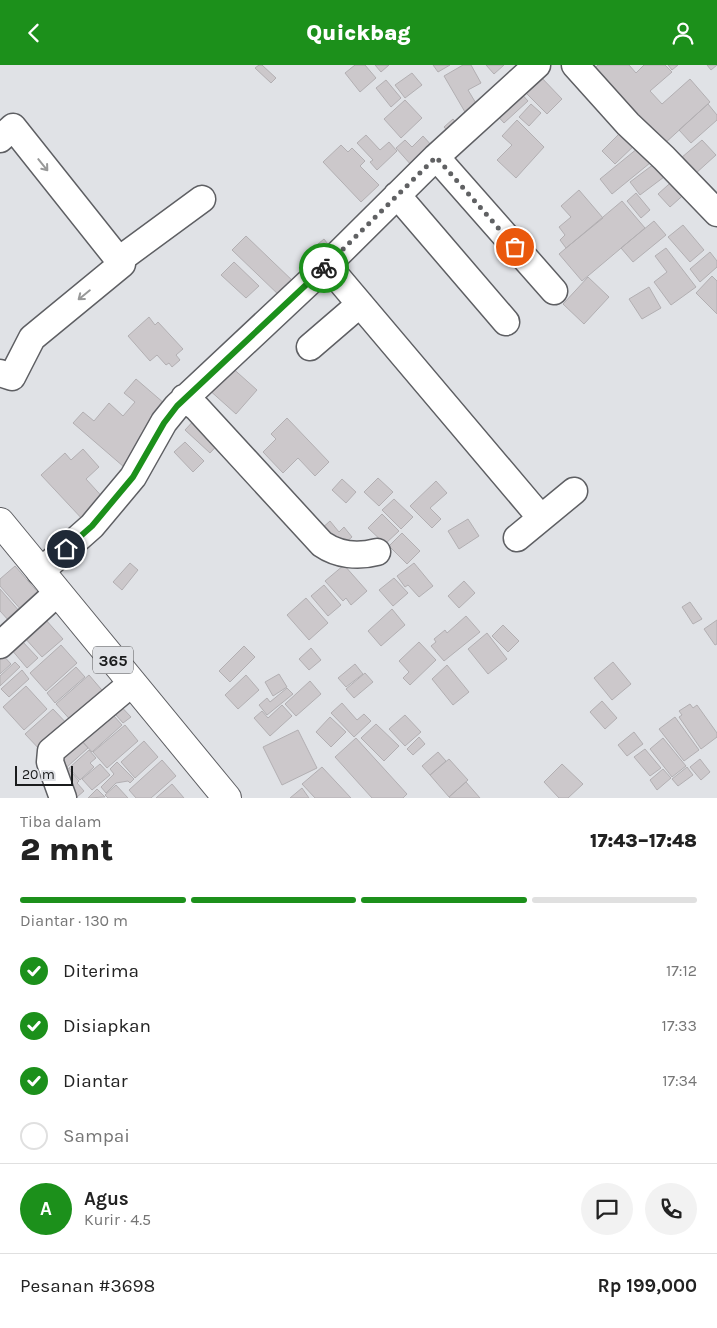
<!DOCTYPE html>
<html lang="id">
<head>
<meta charset="utf-8">
<style>
  body { margin:0; font-family:Karla,sans-serif; background:#f2f2f2; color:#222; height:100vh; display:flex; flex-direction:column; font-size:19px; white-space:nowrap }
  * { box-sizing:border-box; margin:0 }
  p { font-size:16px; color:#767676 }
  .icon { flex:none; width:28px; height:28px; fill:none; stroke:currentColor; stroke-width:2; stroke-linecap:round; stroke-linejoin:round }
  .map { position:relative; height:733px; overflow:hidden }
  .panel { display:flex; flex-direction:column; background:#fff; flex:1 }
  .panel>* { flex:none }
  .scale { position:absolute; left:15px; bottom:12px; width:58px; box-sizing:border-box; padding-left:5px; border:2px solid #1b1c1d; border-top:0; font-size:14px; line-height:18px; white-space:nowrap; color:#1b1c1d; -webkit-text-stroke:4px #e0e2e6; paint-order:stroke }
  .pin { position:absolute; display:grid; place-items:center; width:42px; height:42px; color:#fff; margin:-21px; border:2px solid #fff; border-radius:50%; box-shadow:0 1px 5px #0007 }
  .courier { position:absolute; display:grid; place-items:center; width:50px; height:50px; margin:-25px; border:4px solid #1c901b; border-radius:50%; background:#fff; color:#222; box-shadow:0 1px 6px #0007 }
  .headline em { font-style:normal; font-weight:800 }
  .headline div { display:flex; flex-direction:column-reverse }
  .headline { display:flex; align-items:center; justify-content:space-between; height:85px; padding:0 20px }
  h1 { font-size:32px; font-weight:800; line-height:38px }
  .bar { display:grid; grid-template-columns:repeat(4,1fr); gap:8px 5px; align-content:center; height:60px; padding:0 20px }
  .bar i { height:6px; border-radius:4px; background:#e0e0e0 }
  .bar .selected { background:#1c901b }
  .bar p { grid-column:span 4 }
  .line { display:flex; align-items:center; gap:12px; padding:0 20px; border-top:1px solid #e0e0e0 }
  .line div { flex:1 }
  .round { display:grid; place-items:center; flex:none; width:52px; height:52px; border-radius:26px; background:#f2f2f2 }
  ol { padding:0 20px; list-style:none }
  li { display:flex; align-items:center; gap:15px; height:55px }
  li p { margin-inline-start:auto }
  li .icon { padding:5px; border-radius:50%; background:#1c901b; color:#fff; stroke-width:4 }
  li:last-child { color:#767676 }
  li i { width:28px; height:28px; border:2px solid #e0e0e0; border-radius:50% }
  header { display:flex; justify-content:space-between; align-items:center; height:65px; padding:0 20px; background:#1c901b; color:#fff; font-size:22px; font-weight:800 }
  .map>svg:first-child { display:block }
</style>
</head>
<body>
<header><svg class="icon" aria-label="back" viewBox="0 0 24 24"><path d="M15 5l-7 7 7 7"/></svg>Quickbag<svg class="icon" aria-label="person" viewBox="0 0 24 24"><circle cx="12" cy="8" r="4"/><path d="M4 21q1-7 8-7t8 7"/></svg></header>
<div class="map">
<svg width="717" height="733" viewBox="0 0 717 733">
  <rect width="100%" height="100%" fill="#e0e2e6"/>
  <!-- building -->
  <path fill="#ccc8cb" stroke="#b2afb2" d="M259 0H262L276 13 271 18 255 3Z
    M355 0H365L376 13 360 27 345 8Z
    M375 0H389L381 7Z
    M433 0H450L438 7Z
    M463 0H471L481 18 468 25 477 40 465 47 444 11Z
    M486 0H504L494 9Z
    M598 0H629L636 8 644 0H665L672 7 650 26 662 39 690 14 710 37 664 79 595 3Z
    M668 0H678L672 5Z
    M707 0H717L711 5Z
    M412 8 422 20 405 33 395 20Z
    M539 10 562 34 547 49 524 26Z
    M386 15 401 33 391 42 376 23Z
    M518 25 528 36 504 58 494 47Z
    M405 35 422 53 401 73 384 54Z
    M531 39 541 48 529 61 519 52Z
    M708 39 717 50V55L691 78 679 65Z
    M453 54 462 65 453 72 444 62Z
    M517 55 544 82 516 113 497 95 512 80 502 71Z
    M627 61 640 75 615 99 602 86Z
    M366 70 380 85 389 77 397 86 377 105 370 97 373 95 357 78Z
    M423 71 433 82 412 101 396 83 405 75 412 82Z
    M702 75 716 90 695 109 681 93Z
    M341 80 348 87 352 83 365 96 360 101 379 120 361 137 323 97Z
    M638 83 650 98 612 129 600 114Z
    M654 99 664 112 640 130 630 117Z
    M677 112 689 125 670 142 658 129Z
    M579 125 603 153 566 183 560 175 565 170 559 162 571 152 561 141Z
    M636 128 650 145 641 153 627 136Z
    M622 136 645 163 582 216 559 189Z
    M654 156 666 170 633 197 621 183Z
    M683 160 704 185 690 197 668 172Z
    M246 171 296 219 282 233 232 185Z
    M324 174 334 187 317 202 306 189Z
    M666 183 696 222 671 240 654 217 667 207 655 191Z
    M710 187 717 196V202L700 217 690 204Z
    M234 197 259 221 246 233 221 210Z
    M712 211 717 216V249L696 228Z
    M588 212 609 232 584 259 563 239Z
    M649 222 661 243 642 254 629 234Z
    M149 252 155 260 158 257 183 284 176 290 180 295 172 302 169 298 166 300 157 290 150 296 128 271Z
    M229 300 257 325 236 349 207 323Z
    M136 314 172 345 124 402 73 358 83 347 94 356 109 338 123 351 135 337 124 328Z
    M198 351 223 374 210 388 185 365Z
    M287 353 329 397 315 411 298 393 283 408 263 387 276 374 271 369Z
    M185 377 204 396 193 407 174 387Z
    M83 384 99 402 86 414 107 437 85 457 41 410 65 388 71 395Z
    M378 413 393 427 379 441 364 427Z
    M342 414 356 427 346 438 332 425Z
    M436 416 447 428 430 443 441 454 432 463 410 441Z
    M394 434 413 452 401 464 382 445Z
    M382 449 399 466 385 479 368 463Z
    M468 454 479 471 459 484 448 466Z
    M330 456 339 467 344 462 352 472 338 484 320 465Z
    M402 468 420 486 407 499 389 481Z
    M130 498 138 505 122 525 113 517Z
    M414 498 433 521 419 532 408 520 405 522 397 511Z
    M344 500 367 526 351 540 346 533 343 536 325 516Z
    M15 501 41 531 23 547 0 521V514Z
    M394 513 408 528 393 541 379 525Z
    M464 516 475 528 459 543 448 531Z
    M324 520 341 540 328 551 311 531Z
    M0 524 20 547 10 557 0 546Z
    M306 533 328 558 309 575 287 550Z
    M690 537 702 554 693 559 682 542Z
    M392 544 405 560 381 581 368 566Z
    M466 551 480 567 444 596 431 581 436 577 434 574 445 565 447 568Z
    M45 554 63 574 42 592 24 572Z
    M717 555V579L715 580 704 564Z
    M503 560 519 576 508 587 492 571Z
    M487 568 507 594 488 609 468 584Z
    M21 575 38 593 27 603 11 584Z
    M419 577 436 595 410 620 403 613 409 607 399 596Z
    M61 580 77 598 46 626 30 608Z
    M244 581 255 592 230 617 219 606Z
    M311 583 321 595 309 605 299 594Z
    M0 587 11 599 0 609Z
    M15 597 20 602 0 621V611Z
    M613 597 631 619 612 635 594 613Z
    M355 599 363 609 346 622 338 613Z
    M447 600 469 627 453 640 432 614Z
    M76 602 85 612 55 638 47 628Z
    M22 605 29 614 9 632 1 624Z
    M365 608 373 617 354 633 346 624Z
    M279 609 287 622 273 631 265 617Z
    M89 610 107 631 75 660 56 639Z
    M246 610 259 625 238 644 225 630Z
    M310 616 321 629 296 651 285 639Z
    M26 621 47 644 24 665 3 642Z
    M287 623 293 629 267 650 259 640 267 633 270 637Z
    M115 635 131 652 123 658 108 641Z
    M602 636 617 653 605 664 590 647Z
    M342 638 357 655 364 649 371 656 354 672 331 648Z
    M690 639 693 643 697 640 717 668V672L701 684 679 652 682 650 679 646Z
    M282 640 292 651 270 671 254 653 262 646 268 653Z
    M105 641 122 660 92 687 75 668Z
    M53 644 71 663 43 688 25 669Z
    M405 650 421 667 405 681 389 664Z
    M330 652 346 667 331 682 316 667Z
    M675 652 699 685 684 696 659 664Z
    M376 659 399 681 384 696 361 673Z
    M125 660 138 676 107 703 93 687Z
    M298 665 317 703 282 720 263 682Z
    M634 667 643 679 627 691 618 680Z
    M76 670 88 683 67 702 54 689Z
    M419 672 425 679 413 690 407 684Z
    M356 673 407 729 403 733H372L335 692Z
    M663 673 686 701 672 712 650 684Z
    M144 676 158 692 135 713 121 697Z
    M645 684 661 703 650 711 634 692Z
    M89 685 96 693 90 698 94 702 80 715 69 703Z
    M438 687 446 696 430 710 422 701Z
    M449 694 468 715 449 732 430 710Z
    M700 694 710 707 701 715 690 702Z
    M162 695 176 711 151 733H136L129 725Z
    M117 697 134 714 130 718 128 716 116 718 106 728 101 722 114 709 110 704Z
    M100 699 110 710 92 725 82 714Z
    M562 699 583 719 568 733H559L544 717Z
    M67 702 79 716 77 718 84 726 77 732 58 710Z
    M322 702 351 733H315L302 719Z
    M687 702 693 710 678 721 672 714Z
    M663 704 671 713 657 725 650 715Z
    M466 717 480 733H450L449 732Z
    M172 719 184 733H156Z
    M116 720 128 733H108L105 730Z
    M302 723 309 733H290Z
    M97 724 105 732 88 733Z"/>
  <g fill="none" stroke-linecap="round" stroke-linejoin="round">
    <!-- minor casing -->
    <g stroke="#5e5f63" stroke-width="29">
      <path id="minor" d="M575 0 628 59 664 93 717 148
        M0 74 13 62 122 199 32 273 12 312 0 308
        M436 92 554 226
        M397 130 506 257
        M119 195 202 134
        M327 200 541 453
        M310 282 360 239
        M184 333 197 343 322 479C338 490 358 492 377 487
        M517 473 574 426
        M40 507 92 461 133 412 164 357 177 341 320 207 436 92 537 0
        M0 580 57 528
        M63 733 50 697 51 686 132 618"/>
    </g>
    <!-- major casing -->
    <g stroke="#5e5f63" stroke-width="30">
      <path id="major" d="M0 457 227 733"/>
    </g>
    <!-- minor -->
    <use href="#minor" stroke="#fff" stroke-width="26"/>
    <!-- major -->
    <use href="#major" stroke="#fff" stroke-width="28"/>
  </g>
  <!-- one-way arrows -->
  <defs><path id="oneway-shaft" d="M-6 0H5M1.5-3L5.5 0L1.5 3" fill="none" stroke-width="1.6" stroke-linecap="round" stroke-linejoin="round" transform="scale(1.25)"/></defs>
  <g stroke="#989999">
    <use href="#oneway-shaft" transform="translate(43 100) rotate(51)"/>
    <use href="#oneway-shaft" transform="translate(84 230) rotate(141)"/>
  </g>
  <g fill="none" stroke-linecap="round" stroke-linejoin="round">
    <!-- done -->
    <path stroke="#606163" stroke-width="5" stroke-dasharray="0 9" d="M324 203 436 92 515 182"/>
    <!-- route -->
    <path stroke="#1c901b" stroke-width="6" d="M66 484 92 461 133 412 164 358 177 341 324 203"/>
  </g>
  <g text-anchor="middle" dominant-baseline="central" stroke-width="4" stroke-linejoin="round" paint-order="stroke">
    <!-- shield labels -->
    <rect fill="#e0e2e6" stroke="#565759" stroke-width="1" x="93" y="581.5" width="40" height="27" rx="4"/>
    <g font-size="16" font-weight="bold" fill="#1b1c1d">
      <text x="113" y="595">365</text>
    </g>
  </g>
</svg>
<div class="scale">20 m</div>
<div class="pin" style="left:515px;top:182px;background:#ea580c"><svg class="icon" aria-label="bag" viewBox="0 0 24 24"><path d="M5 8h14l-1 12H6zM9 8a3 3 0 0 1 6 0"/></svg></div>
<div class="pin" style="left:66px;top:484px;background:#1f2937"><svg class="icon" aria-label="home" viewBox="0 0 24 24"><path d="M3 11l9-7 9 7M6 9v11h12V9"/></svg></div>
<div class="courier" style="left:324px;top:203px"><svg class="icon" aria-label="bike" viewBox="0 0 24 24"><circle cx="6" cy="16" r="4"/><circle cx="18" cy="16" r="4"/><path d="M6 16l4-8h5l3 8M10 8l3 8H6M13 5h3"/></svg></div>
</div>
<section class="panel">
<div class="headline"><div><h1>2 mnt</h1><p>Tiba dalam</p></div><em>17:43–17:48</em></div>
<div class="bar"><i class="selected"></i><i class="selected"></i><i class="selected"></i><i></i><p>Diantar · 130 m</p></div>
<ol>
<li><svg class="icon" aria-label="check" viewBox="0 0 24 24"><path d="M5 12l5 5 9-10"/></svg>Diterima<p>17:12</p></li>
<li><svg class="icon" aria-label="check" viewBox="0 0 24 24"><path d="M5 12l5 5 9-10"/></svg>Disiapkan<p>17:33</p></li>
<li><svg class="icon" aria-label="check" viewBox="0 0 24 24"><path d="M5 12l5 5 9-10"/></svg>Diantar<p>17:34</p></li>
<li><i></i>Sampai</li>
</ol>
<div class="line" style="height:90px"><b class="round" style="background:#1c901b;color:#fff">A</b><div><b>Agus</b><p>Kurir · 4.5</p></div><a class="round"><svg class="icon" aria-label="chat" viewBox="0 0 24 24"><path d="M4 5h16v11H9l-5 4z"/></svg></a><a class="round"><svg class="icon" aria-label="phone" viewBox="0 0 24 24"><path d="M5 4h4l2 5-3 2q2 4 5 5l2-3 5 2v4C11 20 4 13 5 4z"/></svg></a></div>
<div class="line" style="height:65px"><div>Pesanan #3698</div><b>Rp 199,000</b></div>
</section>
</body>
</html>
